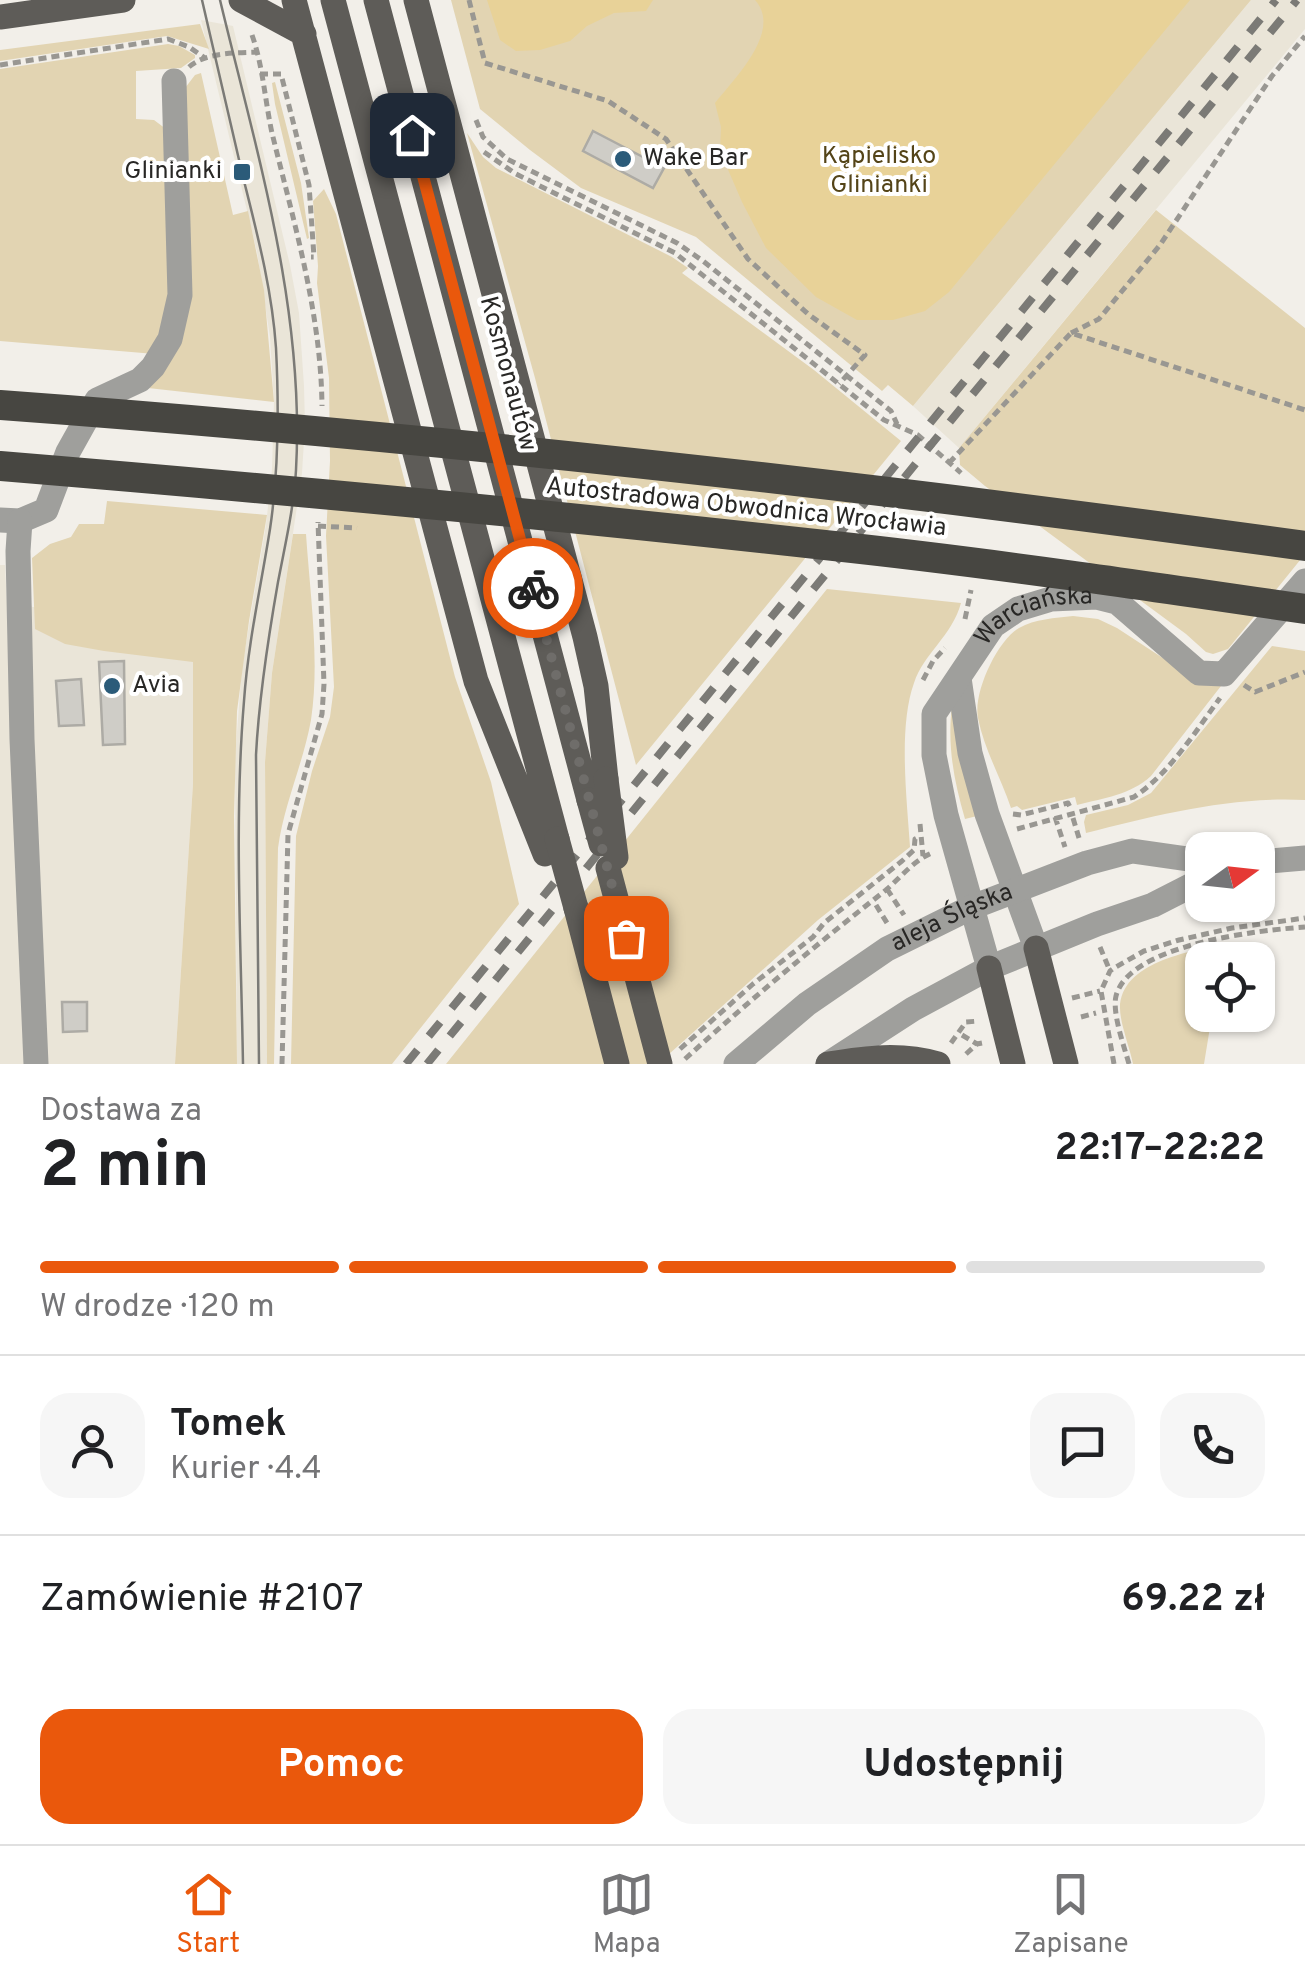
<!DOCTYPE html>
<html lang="pl">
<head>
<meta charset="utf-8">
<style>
  body { margin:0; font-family:Overpass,sans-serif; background:#f6f6f6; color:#202124; height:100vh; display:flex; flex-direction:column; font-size:38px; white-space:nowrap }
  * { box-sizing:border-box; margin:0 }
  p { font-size:32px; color:#757577 }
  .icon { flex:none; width:55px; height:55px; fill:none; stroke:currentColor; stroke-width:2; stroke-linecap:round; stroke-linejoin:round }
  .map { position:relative; height:1064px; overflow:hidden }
  .sheet { display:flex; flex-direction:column; background:#fff; flex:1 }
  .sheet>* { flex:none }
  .needle { width:65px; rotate:75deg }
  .buttons { position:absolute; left:1185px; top:832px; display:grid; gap:20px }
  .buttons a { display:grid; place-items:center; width:90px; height:90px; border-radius:20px; background:#fff; box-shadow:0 2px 8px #0004; font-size:50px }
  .pin { position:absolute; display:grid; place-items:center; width:85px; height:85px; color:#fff; margin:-42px; border-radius:20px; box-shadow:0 5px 15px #0006 }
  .courier { position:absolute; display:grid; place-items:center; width:100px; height:100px; margin:-50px; border:8px solid #ea580c; border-radius:50%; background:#fff; color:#222; box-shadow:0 2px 12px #0007 }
  .summary em { font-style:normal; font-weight:700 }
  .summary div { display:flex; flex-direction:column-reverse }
  .summary { display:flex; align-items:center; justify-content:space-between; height:170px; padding:0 40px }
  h1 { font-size:65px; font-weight:700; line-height:75px }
  .bar { display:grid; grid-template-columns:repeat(4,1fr); gap:15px 10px; align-content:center; height:120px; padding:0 40px }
  .bar i { height:12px; border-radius:8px; background:#e0e0e0 }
  .bar .current { background:#ea580c }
  .bar p { grid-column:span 4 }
  .line { display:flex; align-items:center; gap:25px; padding:0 40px; border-top:2px solid #e0e0e0 }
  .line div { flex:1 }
  .round { display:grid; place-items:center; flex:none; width:105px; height:105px; border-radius:30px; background:#f6f6f6 }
  .primary-button { display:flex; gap:20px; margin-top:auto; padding:20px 40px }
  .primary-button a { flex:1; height:115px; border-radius:30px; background:#ea580c; color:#fff; font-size:40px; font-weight:700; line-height:115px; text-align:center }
  .primary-button a+a { background:#f6f6f6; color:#202124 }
  .menu { display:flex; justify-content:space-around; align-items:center; height:140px; border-top:2px solid #e0e0e0; background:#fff; font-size:28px; color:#757577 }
  .menu a { display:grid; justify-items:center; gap:5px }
  .menu .current { color:#ea580c }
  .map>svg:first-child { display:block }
</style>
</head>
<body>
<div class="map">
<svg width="1305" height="1064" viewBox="0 0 1305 1064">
  <rect width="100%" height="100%" fill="#f2efe9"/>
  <!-- built -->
  <path fill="#eae5d8" d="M1251 0H1305V29L959 448 913 406Z
    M201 20 233 26 290 265 299 313 304 386 305 425 302 473 272 673 265 762 267 1064H237L235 758 242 667 266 525 272 469 274 402 270 337 257 252Z
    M0 565H5L7 604 30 603 32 607 194 605 193 784 175 1064H0Z"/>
  <!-- green -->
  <path fill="#e2d4b2" d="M451 0H1251L913 406 888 385 882 391 696 237 581 188 530 150 480 109Z
    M200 24 209 49 167 36 0 61V50Z
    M168 44 179 46 195 55V58L181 68 136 71V119L154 120 166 129 173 302 155 354 0 341V69Z
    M201 73 233 215 248 211 264 290 274 402 148 388 163 369 182 92 195 75Z
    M275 82 301 183 309 238 307 239 275 104 272 83Z
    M467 133 483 157 496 168 672 257 688 268 682 273 814 370 901 441 636 765 535 378Z
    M324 189 336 214 455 677 491 782 519 904 392 1064H291L296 836 312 771 330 717 334 687 326 536 330 461 329 378 317 283 318 266 313 201Z
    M1156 210 1305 328V554L1228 649 1213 654 1206 652 1186 634 985 486 960 465 959 448Z
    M107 501 267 515 249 621 237 711 234 816 237 1064H175L193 784V662L104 651 65 644 35 629 32 558 50 544 71 537 79 524H104Z
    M293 534H306C310 594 320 661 311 720 303 764 284 804 278 848L274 1064H267L265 762 272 673Z
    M827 589 961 603C952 636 924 653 914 683 898 727 907 800 910 847L818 920 658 1064H446Z
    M1073 616 1098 619 1117 628 1204 685 1221 686 1151 776C1130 795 1104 798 1077 805L1075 797 1022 810 1017 806 1011 808C1001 778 984 749 978 718 973 693 997 641 1019 628 1035 619 1055 618 1073 616Z
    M1272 646 1305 651V800C1232 796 1156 815 1086 833L1084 822 1086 815 1128 805 1151 793Z
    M952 705 977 816 965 819C954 781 947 746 952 705Z
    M1223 944 1220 960H1202V1015H1212L1204 1064H1133C1130 1048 1120 1024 1120 1008 1121 962 1189 952 1223 944Z"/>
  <!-- water -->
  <path fill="#e8d298" d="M487 0H653L646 11 614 13 587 26 570 41 540 50 516 51 500 40Z
    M755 0H1190L949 292 925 311 893 320H857L816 297 766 248 742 202 720 151 721 127 715 103C734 79 783 31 755 0Z"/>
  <!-- building -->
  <path fill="#cfcdc7" stroke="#adaba5" stroke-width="2.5" d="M593 131 664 168 653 188 583 151Z
    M124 661 125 744 103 745 99 662Z
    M81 679 84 725 59 726 56 681Z
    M62 1002H87V1031L63 1032Z"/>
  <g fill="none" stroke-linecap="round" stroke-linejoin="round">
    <!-- path -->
    <path stroke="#999792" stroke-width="5" stroke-dasharray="8 5" stroke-linecap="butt" d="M469 0 485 63 608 101 666 139 748 259 808 314 865 355 839 384
      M252 35C263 66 265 101 272 133 294 223 321 313 322 406
      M0 65 168 39 189 47 205 58
      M189 67C206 52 236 53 258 52
      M260 74H281L309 185 314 257H311
      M476 120 483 137 507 159 677 243 703 261 891 411 897 424
      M484 152 516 174 675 253 884 420 918 435 961 473
      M1071 333 1099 319 1160 245 1272 76 1305 36
      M949 463 1071 333 1305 410
      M318 526 357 528
      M965 619 971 590
      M923 680 933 661 945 648
      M1244 685 1255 692 1305 672
      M1013 814 1021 815 1068 803 1070 807
      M1055 817 1065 847
      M1073 818 1079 838
      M920 824 923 856
      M1017 829 1134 797C1170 773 1195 732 1220 698
      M887 889 904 915
      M876 905 887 923
      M1100 947 1110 971
      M1072 998 1100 991
      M1081 1017 1096 1013
      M962 1035 977 1044
      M951 1043 966 1022 979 1021
      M680 1049 753 984 813 937 824 923 902 861 914 850 915 839 917 838
      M966 1054 977 1044 982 1043
      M685 1059C750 1000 817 944 886 890 901 877 915 859 934 852
      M282 1064 288 834 322 714 324 684 318 522
      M1114 1064 1101 991 1110 971 1114 968 1144 951 1179 940 1232 928 1305 918
      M1129 1064C1124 1046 1112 1013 1116 996 1129 944 1261 930 1305 927"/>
    <!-- minor -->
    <g stroke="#9f9f9c" stroke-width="25">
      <path d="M0 520 20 521 46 510 68 452 97 400 140 380 153 367 170 339 180 295 174 81"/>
      <path d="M20 521 18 551 22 739 36 1064"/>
      <path d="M959 678 970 753 987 814 1036 948"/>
      <path d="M1258 862 1305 858"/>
      <path id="s1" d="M989 968 946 815 934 755V714L993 626 1018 609 1051 599 1097 597 1117 602 1199 673 1224 674 1305 581"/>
      <path id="s2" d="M736 1064 807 1004 887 949 970 908 1087 863 1132 851 1202 861"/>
      <path d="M828 1064 913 1009 989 968 1097 924 1153 905 1202 880"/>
    </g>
    <!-- major -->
    <path stroke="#5e5c58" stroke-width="25" d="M241 0 304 34
      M294 0 476 681 545 854
      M333 0 557 839
      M376 0 589 800
      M416 0 585 637 596 686 606 779
      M0 17 123 0
      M608 868 660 1064
      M576 908 617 1064
      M1036 948 1066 1064
      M989 968 1013 1064
      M828 1064C866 1058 901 1053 938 1064"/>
    <!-- tram -->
    <path stroke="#7b7a76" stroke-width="2.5" d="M202 0C216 59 229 118 243 177 257 233 272 289 276 348 279 408 279 469 270 529 261 586 248 643 244 701 234 821 241 943 243 1064
      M220 0C257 154 305 309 296 470 294 507 285 545 278 582 268 639 259 696 256 755L259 1064"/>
    <!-- rail -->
    <path stroke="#7b7a76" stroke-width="8" stroke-dasharray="18 18" stroke-linecap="butt" d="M406 1064 1276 0
      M427 1064 930 446 1297 0"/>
    <!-- major-bridge -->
    <path stroke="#5e5c58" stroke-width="25" d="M606 779 616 857
      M589 800 601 844
      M557 839 576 908"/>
    <!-- highway-bridge -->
    <path stroke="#474641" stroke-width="30" d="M0 405C437 437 871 486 1305 546
      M0 466C278 489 556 515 834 546 991 563 1148 586 1305 609"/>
  </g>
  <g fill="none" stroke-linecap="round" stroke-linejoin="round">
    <!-- done -->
    <path stroke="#6f6d6a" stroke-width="10" stroke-dasharray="0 18" d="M533 588 626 938"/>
    <!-- route -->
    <path stroke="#ea580c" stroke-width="12" d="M412 135 533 588"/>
  </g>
  <!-- markers -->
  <g fill="#2b5b79" stroke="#fff" stroke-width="4">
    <circle cx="623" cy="159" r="10"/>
    <rect x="232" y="162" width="20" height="20" rx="5"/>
    <circle cx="112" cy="686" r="10"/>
  </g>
  <g text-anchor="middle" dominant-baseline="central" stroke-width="8" stroke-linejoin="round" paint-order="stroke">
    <!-- park labels -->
    <g font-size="25" fill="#544418" stroke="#fff">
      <text x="879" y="157">Kąpielisko<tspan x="879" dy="29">Glinianki</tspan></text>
    </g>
    <!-- poi labels -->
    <g font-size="25" fill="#282725" stroke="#fff" text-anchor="start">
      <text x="643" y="159">Wake Bar</text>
      <text x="222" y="172" text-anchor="end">Glinianki</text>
      <text x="132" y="686">Avia</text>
    </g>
    <!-- street labels -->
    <g font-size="25" fill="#282725" stroke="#fff">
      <text transform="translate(507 374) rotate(75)">Kosmonautów</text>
      <text transform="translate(746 508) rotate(6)">Autostradowa Obwodnica Wrocławia</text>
      <text stroke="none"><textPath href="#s1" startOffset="410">Warciańska</textPath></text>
      <text stroke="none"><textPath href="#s2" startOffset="262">aleja Śląska</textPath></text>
    </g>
  </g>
</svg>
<div class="buttons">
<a><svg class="needle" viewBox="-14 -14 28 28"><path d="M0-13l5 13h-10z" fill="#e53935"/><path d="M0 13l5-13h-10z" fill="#757577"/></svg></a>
<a><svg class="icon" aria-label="locate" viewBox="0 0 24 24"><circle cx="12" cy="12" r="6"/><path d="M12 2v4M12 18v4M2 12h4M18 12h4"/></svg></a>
</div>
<div class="pin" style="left:626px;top:938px;background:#ea580c"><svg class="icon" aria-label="bag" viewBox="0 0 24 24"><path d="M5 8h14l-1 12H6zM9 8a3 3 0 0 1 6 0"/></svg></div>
<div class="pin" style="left:412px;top:135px;background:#1f2937"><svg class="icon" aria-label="home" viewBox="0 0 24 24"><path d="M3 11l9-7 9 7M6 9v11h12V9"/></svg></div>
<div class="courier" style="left:533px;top:588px"><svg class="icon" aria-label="bike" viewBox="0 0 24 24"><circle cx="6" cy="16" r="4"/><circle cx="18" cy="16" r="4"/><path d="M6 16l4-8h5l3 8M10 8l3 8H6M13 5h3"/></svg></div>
</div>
<section class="sheet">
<div class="summary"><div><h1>2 min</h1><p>Dostawa za</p></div><em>22:17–22:22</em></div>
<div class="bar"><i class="current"></i><i class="current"></i><i class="current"></i><i></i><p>W drodze · 120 m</p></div>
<div class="line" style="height:180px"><a class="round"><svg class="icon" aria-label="person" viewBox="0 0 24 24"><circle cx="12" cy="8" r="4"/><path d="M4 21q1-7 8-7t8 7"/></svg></a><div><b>Tomek</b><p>Kurier · 4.4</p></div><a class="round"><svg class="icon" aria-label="chat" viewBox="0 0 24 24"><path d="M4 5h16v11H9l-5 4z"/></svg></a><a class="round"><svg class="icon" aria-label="phone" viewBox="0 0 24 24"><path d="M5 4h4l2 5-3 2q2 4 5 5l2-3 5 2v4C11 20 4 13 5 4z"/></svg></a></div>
<div class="line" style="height:130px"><div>Zamówienie #2107</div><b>69.22 zł</b></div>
<div class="primary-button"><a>Pomoc</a><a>Udostępnij</a></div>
</section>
<nav class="menu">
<a class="current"><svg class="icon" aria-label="home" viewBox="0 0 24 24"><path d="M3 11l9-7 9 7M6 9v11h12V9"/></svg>Start</a>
<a><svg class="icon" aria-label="map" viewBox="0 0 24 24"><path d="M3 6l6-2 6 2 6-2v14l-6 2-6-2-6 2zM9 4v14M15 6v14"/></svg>Mapa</a>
<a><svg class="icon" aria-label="saved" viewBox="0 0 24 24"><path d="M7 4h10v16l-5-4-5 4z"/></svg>Zapisane</a>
</nav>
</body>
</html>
